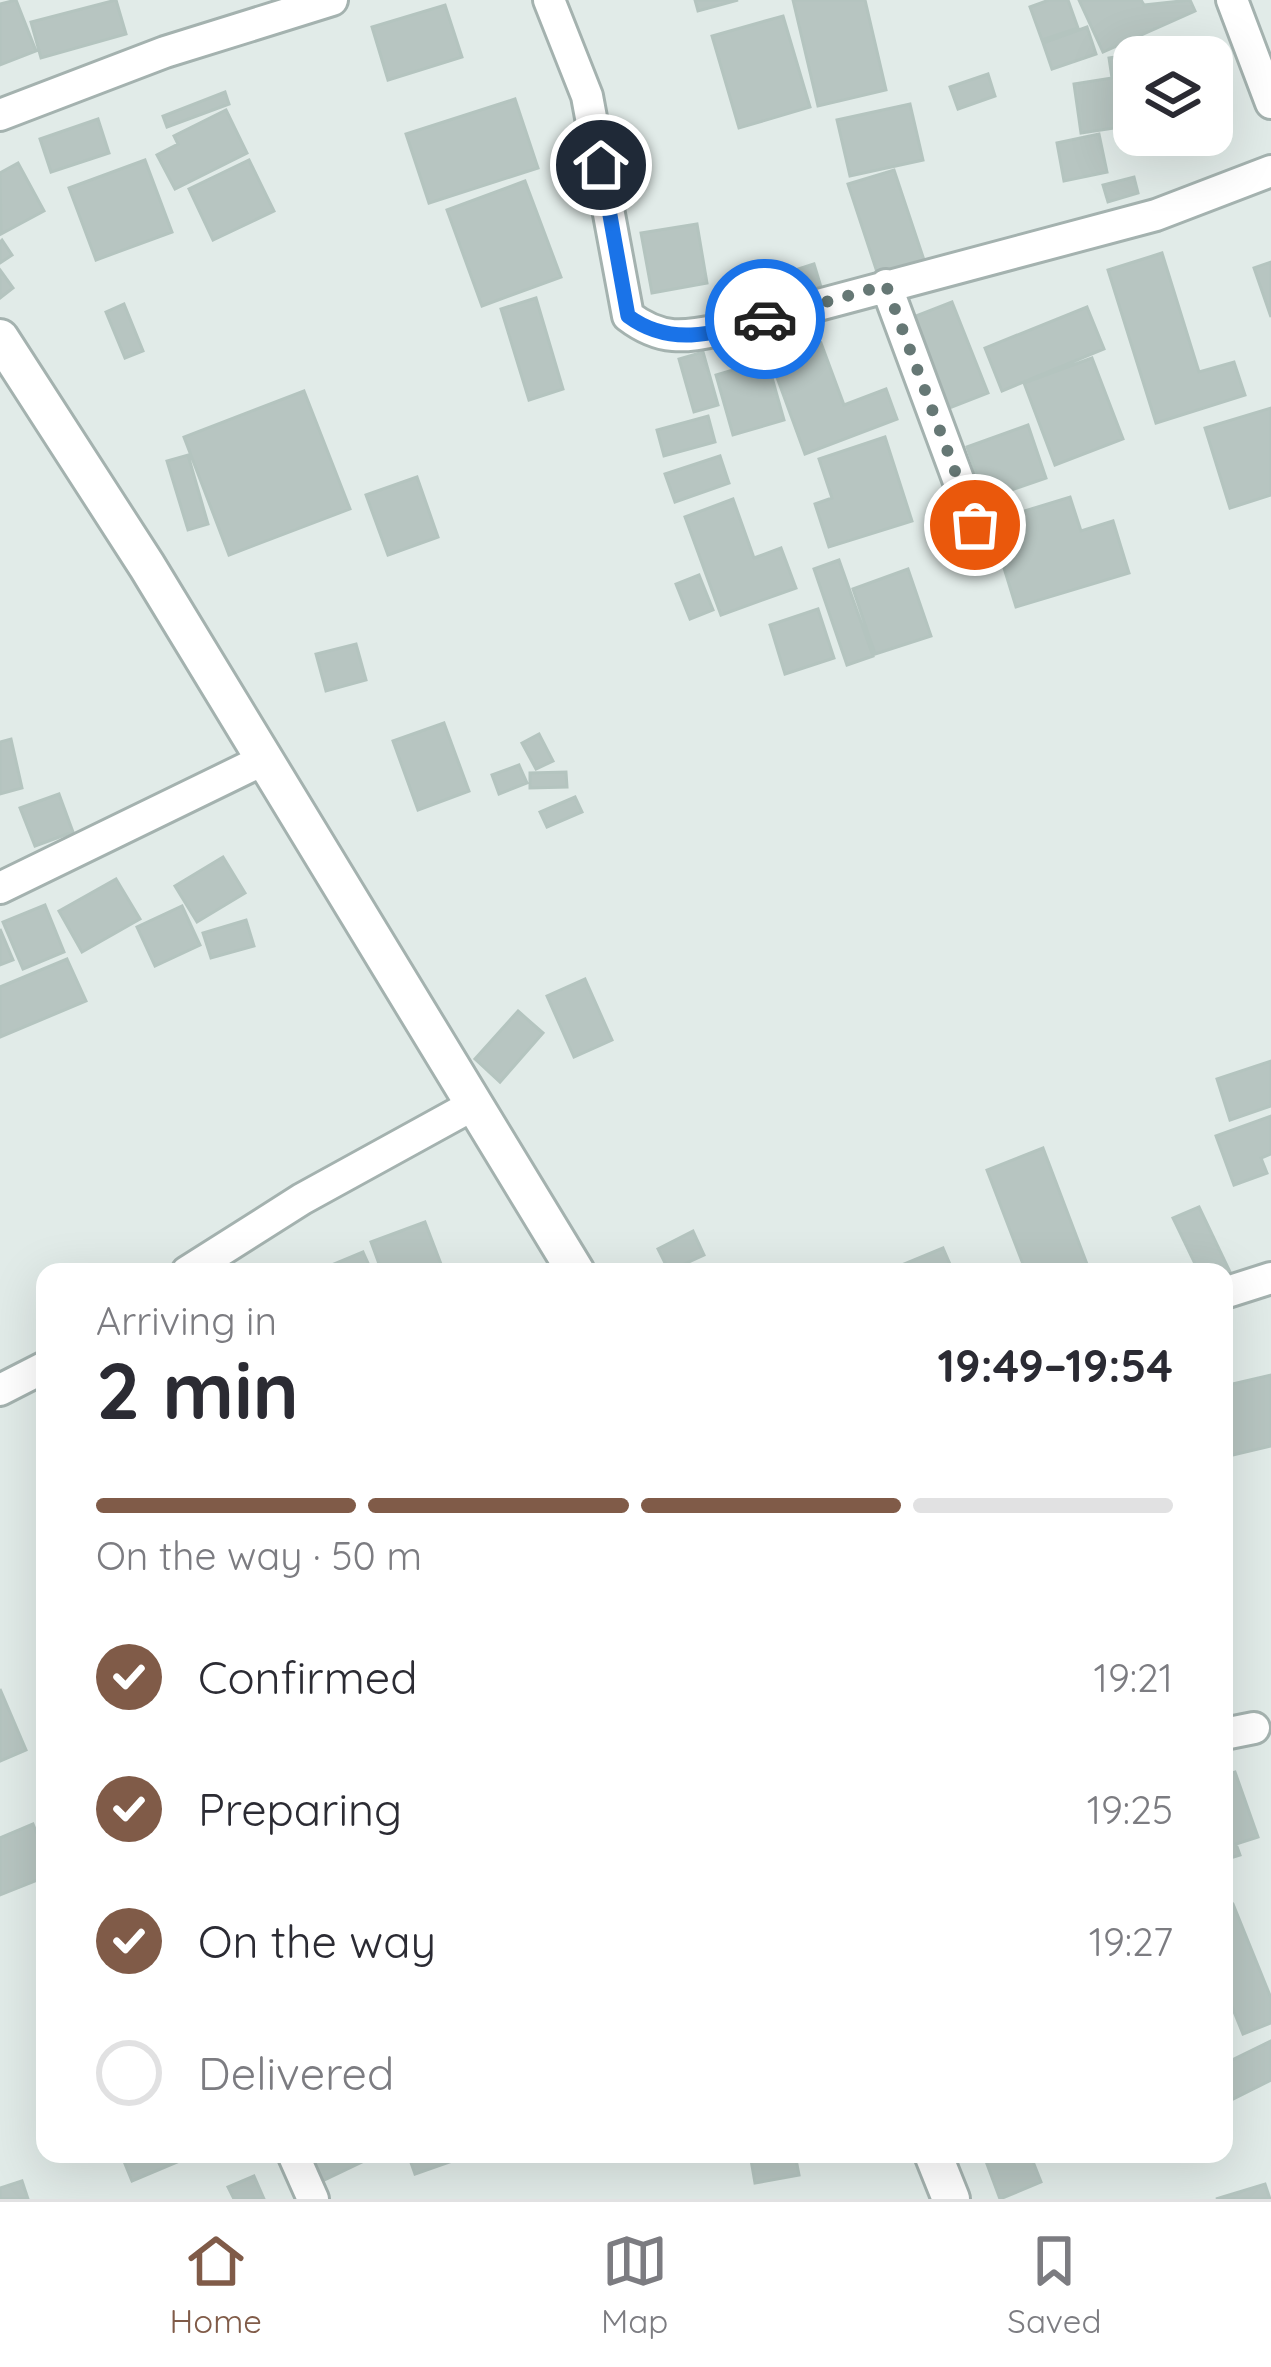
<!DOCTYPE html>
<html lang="en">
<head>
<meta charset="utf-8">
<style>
  body { margin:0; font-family:Quicksand,sans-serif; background:#f2f2f3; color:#2b2b33; height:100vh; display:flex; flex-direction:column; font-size:45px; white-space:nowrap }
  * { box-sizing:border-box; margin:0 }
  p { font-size:39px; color:#7c7c81 }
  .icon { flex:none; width:66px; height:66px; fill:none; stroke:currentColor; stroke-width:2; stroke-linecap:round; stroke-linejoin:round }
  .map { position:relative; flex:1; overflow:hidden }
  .details { position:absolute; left:36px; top:1263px; width:1197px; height:900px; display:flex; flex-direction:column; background:#fff; border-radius:24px; box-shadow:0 12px 48px #0002 }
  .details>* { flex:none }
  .tools { position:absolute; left:1113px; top:36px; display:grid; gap:24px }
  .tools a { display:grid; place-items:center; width:120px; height:120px; border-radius:24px; background:#fff; box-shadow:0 12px 48px #0002; font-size:60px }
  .pin { position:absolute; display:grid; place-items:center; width:102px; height:102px; color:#fff; margin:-51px; border:6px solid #fff; border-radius:50%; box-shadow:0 3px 12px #0007 }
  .courier { position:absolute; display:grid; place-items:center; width:120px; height:120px; margin:-60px; border:9px solid #1a73e8; border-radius:50%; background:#fff; color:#222; box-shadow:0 3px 15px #0007 }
  .summary em { font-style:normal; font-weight:800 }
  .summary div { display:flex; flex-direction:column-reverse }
  .summary { display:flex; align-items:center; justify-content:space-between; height:204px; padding:0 60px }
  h1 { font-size:78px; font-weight:800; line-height:90px }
  .bar { display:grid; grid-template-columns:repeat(4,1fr); gap:18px 12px; align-content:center; height:144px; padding:0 60px }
  .bar i { height:15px; border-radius:9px; background:#e1e1e2 }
  .bar .on { background:#805b48 }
  .bar p { grid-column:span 4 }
  ol { padding:0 60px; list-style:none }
  li { display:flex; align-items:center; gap:36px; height:132px }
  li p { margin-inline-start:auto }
  li .icon { padding:12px; border-radius:50%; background:#805b48; color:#fff; stroke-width:4 }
  li:last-child { color:#7c7c81 }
  li i { width:66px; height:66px; border:6px solid #e1e1e2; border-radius:50% }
  .tab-bar { display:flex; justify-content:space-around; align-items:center; height:168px; border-top:3px solid #e1e1e2; background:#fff; font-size:33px; color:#7c7c81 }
  .tab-bar a { display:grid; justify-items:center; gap:6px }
  .tab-bar .on { color:#805b48 }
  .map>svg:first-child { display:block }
</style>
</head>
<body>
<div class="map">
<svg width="1271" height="2199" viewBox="0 0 1271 2199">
  <rect width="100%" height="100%" fill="#e1ebe8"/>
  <!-- building -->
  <path fill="#b7c5c1" stroke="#b4c4bf" stroke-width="3" d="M16 0 36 51 0 65V4Z
    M116 0 126 34 41 58 31 22Z
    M695 0H738L698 11Z
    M793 0H865L886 90 818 106Z
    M1049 0H1068L1078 28 1042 40 1030 7Z
    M1079 0H1141L1144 5 1190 0 1195 11 1103 52Z
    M445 5 462 57 388 80 372 27Z
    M783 16 810 107 739 128 712 36Z
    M1087 27 1096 54 1052 69 1043 43Z
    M1171 48 1172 57H1134V125L1081 133 1074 84 1112 78 1109 58Z
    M988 74 995 96 958 109 950 87Z
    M225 92 229 104 167 127 163 116Z
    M515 99 538 168 429 203 406 134Z
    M910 104 923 160 850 176 837 120Z
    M226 110 247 153 175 189 157 155 178 144 174 136Z
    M98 119 109 153 51 172 40 139Z
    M1099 134 1107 172 1064 181 1057 143Z
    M145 160 172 232 96 260 69 188Z
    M249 160 274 211 213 240 189 189Z
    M18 163 44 211 1 234 0 173Z
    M894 170 924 260 878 275 848 184Z
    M1134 177 1138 193 1108 202 1103 185Z
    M525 181 561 277 482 306 447 210Z
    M697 224 707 283 652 293 641 233Z
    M2 240 12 255 0 263V242Z
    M1162 253 1199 372 1234 362 1245 395 1156 423 1108 270Z
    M1271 262V317L1254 268Z
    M814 264 821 287 797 295 789 272Z
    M0 270 13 288 0 298Z
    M536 298 563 389 529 400 501 309Z
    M952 302 988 393 944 410 908 319Z
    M124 304 143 351 125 358 106 312Z
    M1087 307 1104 349 1002 391 985 348Z
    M821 343 844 405 886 389 897 419 805 454 771 361Z
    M703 352 718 405 694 412 679 359Z
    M1092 358 1123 439 1055 465 1024 383Z
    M767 360 784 420 733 435 716 375Z
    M304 391 350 509 229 555 184 437Z
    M1271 408V495L1230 508 1205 428Z
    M708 416 715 442 664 456 657 430Z
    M1028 425 1046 478 985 499 967 447Z
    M885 437 912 521 829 547 815 504 832 498 819 459Z
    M188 455 208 524 188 530 167 461Z
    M720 456 729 483 675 502 665 474Z
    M417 477 438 537 388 555 366 495Z
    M1070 497 1081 531 1113 521 1129 573 1016 607 1000 555 1015 551 1005 517Z
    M733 499 754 558 781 548 796 588 721 615 685 517Z
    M839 560 873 656 847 665 814 569Z
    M908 569 931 636 875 654 853 589Z
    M699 575 713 610 690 619 676 584Z
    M818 609 834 658 785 674 770 625Z
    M356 644 366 680 326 691 316 654Z
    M444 723 469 791 418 810 393 741Z
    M539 734 553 761 536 769 522 743Z
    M11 739 22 788 0 794V742Z
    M519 765 527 783 499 794 492 775Z
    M566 772 567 787 530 788V773Z
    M59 794 73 832 35 846 20 808Z
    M575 797 582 812 547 827 540 812Z
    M223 857 245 893 197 922 175 886Z
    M116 879 140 919 82 952 59 911Z
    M45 905 64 952 23 969 3 922Z
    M182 906 200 945 155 966 137 927Z
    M246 920 254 946 211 958 203 933Z
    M0 929 13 960 0 965Z
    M67 959 86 1001 0 1037V987Z
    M585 979 612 1040 574 1057 547 996Z
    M518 1011 543 1033 500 1082 475 1059Z
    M1271 1061V1106L1230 1120 1217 1079Z
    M1271 1116V1154L1261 1158 1267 1173 1234 1185 1216 1136Z
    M1043 1148 1090 1272H1026L987 1170Z
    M1199 1207 1231 1274 1224 1277V1272H1199L1173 1218Z
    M425 1222 444 1272H382L371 1242Z
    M693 1231 704 1255 669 1271 658 1249Z
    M943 1248 952 1269 944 1272H885Z
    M363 1252 372 1272H315Z
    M1271 1375V1446L1224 1457V1386Z
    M0 1689 26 1750 0 1761Z
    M1235 1772 1258 1837 1236 1844 1240 1855 1224 1860V1775Z
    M33 1824 45 1853V1877L0 1895V1838Z
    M1233 1904 1271 1998V2023L1243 2034 1224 1987V1907Z
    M1271 2041V2080L1225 2103 1224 2064Z
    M121 2154H196L132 2181Z
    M304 2154H363L366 2160 318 2183Z
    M408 2154H453L455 2160 415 2174Z
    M750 2154H795L799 2175 755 2183Z
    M1030 2154 1041 2182 1000 2199 984 2156Z
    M254 2176 264 2199H234L228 2187Z
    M22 2181 28 2199H0V2188Z
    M1265 2184 1270 2199H1216Z"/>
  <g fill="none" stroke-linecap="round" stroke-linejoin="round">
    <!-- minor casing -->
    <g stroke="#a4b2af" stroke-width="36">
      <path id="minor" d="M549 0 587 96 628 316C666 345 691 335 736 327L1156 215 1271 171
        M1232 0 1271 103
        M0 115 165 52 332 0
        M886 285 975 525
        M0 888 261 761
        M187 1272 302 1199 473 1105
        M1224 1293 1271 1278
        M0 1390 45 1367
        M1224 1734 1254 1728
        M293 2154 313 2199"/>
    </g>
    <!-- tertiary casing -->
    <g stroke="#a4b2af" stroke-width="42">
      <path id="tertiary" d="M0 338 147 566 576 1272
        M933 2154 951 2199"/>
    </g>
    <!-- minor -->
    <use href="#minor" stroke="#fff" stroke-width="30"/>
    <!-- tertiary -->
    <use href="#tertiary" stroke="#fff" stroke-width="36"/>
  </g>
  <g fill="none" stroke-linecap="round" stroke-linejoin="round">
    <!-- done -->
    <path stroke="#667875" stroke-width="12" stroke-dasharray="0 21.6" d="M765 319 886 285 975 525"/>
    <!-- route -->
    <path stroke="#1a73e8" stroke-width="15" d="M601 165 628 316C671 348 716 333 765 319"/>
  </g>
</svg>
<div class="tools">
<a><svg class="icon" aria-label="layers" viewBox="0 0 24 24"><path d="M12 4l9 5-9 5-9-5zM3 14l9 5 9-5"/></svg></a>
</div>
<div class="pin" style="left:975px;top:525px;background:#ea580c"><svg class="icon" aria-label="bag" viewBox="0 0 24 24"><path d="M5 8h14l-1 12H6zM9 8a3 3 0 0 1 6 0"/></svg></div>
<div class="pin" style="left:601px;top:165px;background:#1f2937"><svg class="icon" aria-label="home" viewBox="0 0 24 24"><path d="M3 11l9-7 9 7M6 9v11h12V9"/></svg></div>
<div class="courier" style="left:765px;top:319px"><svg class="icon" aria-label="car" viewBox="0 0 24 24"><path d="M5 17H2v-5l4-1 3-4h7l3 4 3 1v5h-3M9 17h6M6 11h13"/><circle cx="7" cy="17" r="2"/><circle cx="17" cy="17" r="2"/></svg></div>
<section class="details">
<div class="summary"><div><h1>2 min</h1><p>Arriving in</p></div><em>19:49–19:54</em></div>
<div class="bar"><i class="on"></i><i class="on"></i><i class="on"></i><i></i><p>On the way · 50 m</p></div>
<ol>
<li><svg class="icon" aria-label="check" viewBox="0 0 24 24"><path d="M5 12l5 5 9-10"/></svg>Confirmed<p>19:21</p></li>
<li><svg class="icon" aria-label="check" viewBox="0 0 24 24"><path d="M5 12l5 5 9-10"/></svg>Preparing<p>19:25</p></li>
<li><svg class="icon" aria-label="check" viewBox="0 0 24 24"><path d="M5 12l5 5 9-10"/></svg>On the way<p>19:27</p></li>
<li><i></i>Delivered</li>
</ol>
</section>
</div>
<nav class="tab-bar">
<a class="on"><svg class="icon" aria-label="home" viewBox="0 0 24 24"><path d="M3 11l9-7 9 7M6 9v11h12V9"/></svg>Home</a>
<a><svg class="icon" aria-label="map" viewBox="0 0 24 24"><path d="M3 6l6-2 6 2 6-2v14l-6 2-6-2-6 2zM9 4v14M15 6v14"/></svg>Map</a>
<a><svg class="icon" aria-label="saved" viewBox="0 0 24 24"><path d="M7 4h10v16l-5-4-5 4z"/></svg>Saved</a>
</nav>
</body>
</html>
